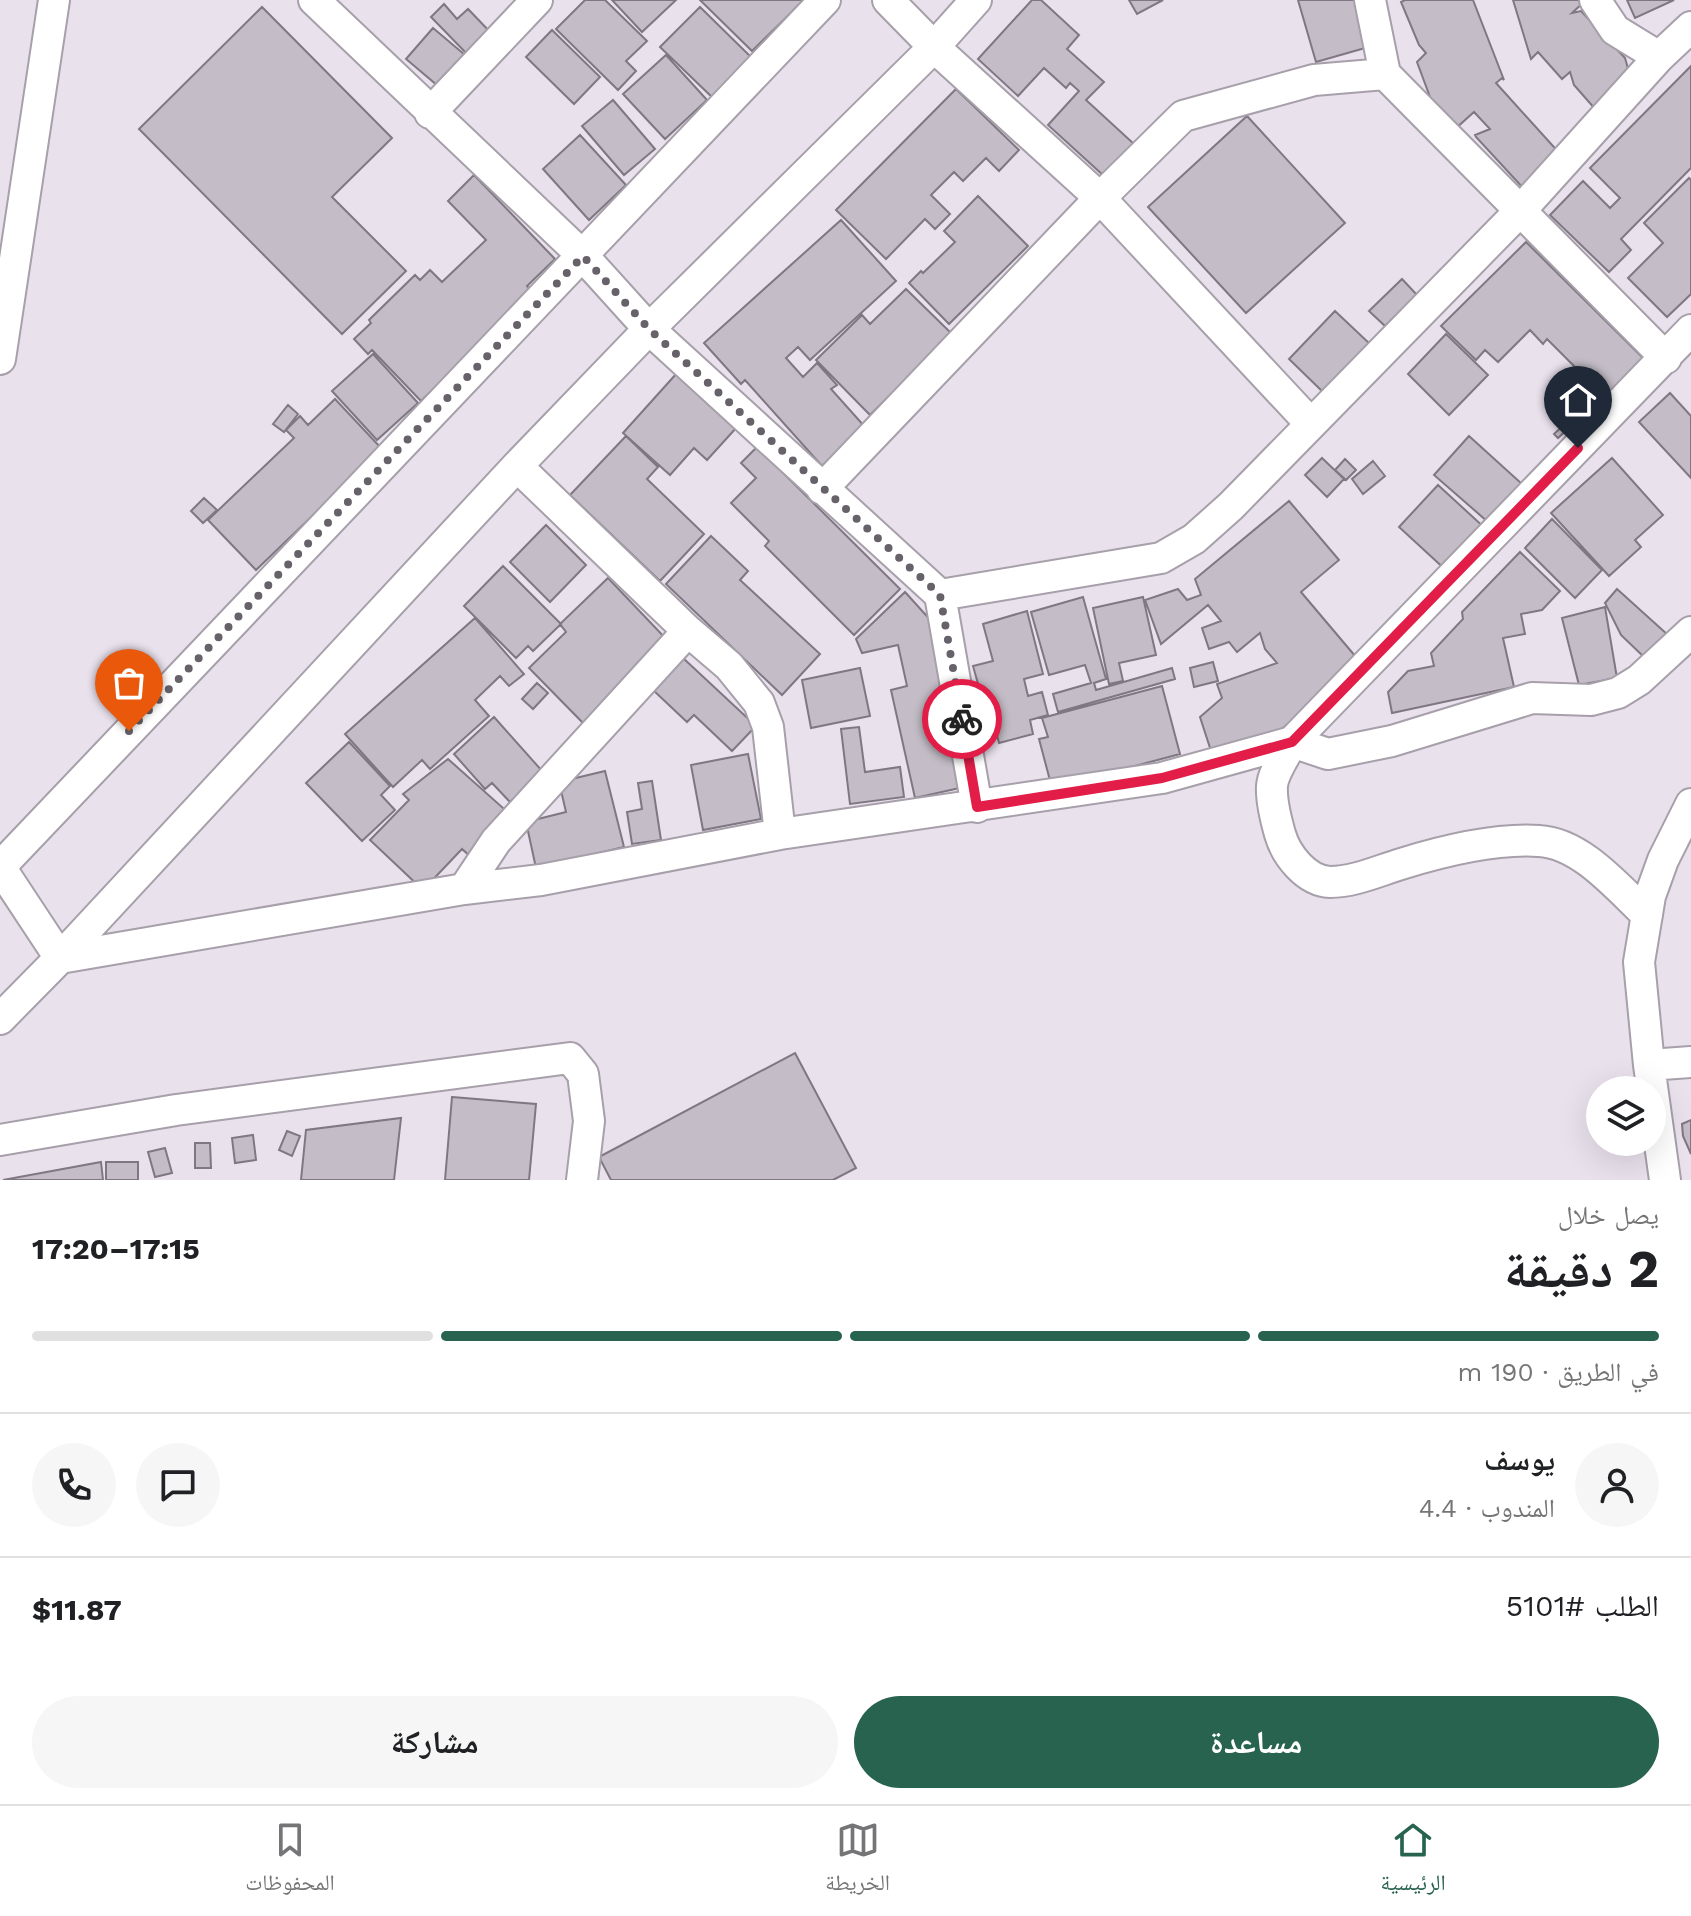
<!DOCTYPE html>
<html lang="ar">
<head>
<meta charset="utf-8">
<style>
  body { margin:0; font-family:"Work Sans","Noto Naskh Arabic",sans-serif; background:#f6f6f6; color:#202124; direction:rtl; height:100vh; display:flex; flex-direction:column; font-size:30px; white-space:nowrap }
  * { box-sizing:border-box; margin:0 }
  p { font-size:26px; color:#757577 }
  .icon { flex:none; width:44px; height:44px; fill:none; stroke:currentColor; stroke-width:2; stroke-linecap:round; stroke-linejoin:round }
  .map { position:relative; height:1180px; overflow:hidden; direction:ltr }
  .side { display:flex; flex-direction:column; background:#fff; flex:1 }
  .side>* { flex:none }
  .fabs { position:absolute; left:1586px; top:1076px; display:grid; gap:16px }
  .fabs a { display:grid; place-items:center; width:80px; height:80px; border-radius:50%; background:#fff; box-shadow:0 8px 32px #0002; font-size:40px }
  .pin { position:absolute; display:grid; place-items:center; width:68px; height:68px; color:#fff; margin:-82px -34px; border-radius:50% 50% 50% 0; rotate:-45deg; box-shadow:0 0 8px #0007 }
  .pin .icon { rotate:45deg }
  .courier { position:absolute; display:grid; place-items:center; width:80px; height:80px; margin:-40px; border:6px solid #e11d48; border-radius:50%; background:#fff; color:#222; box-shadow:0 2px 10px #0007 }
  .head em { font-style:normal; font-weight:700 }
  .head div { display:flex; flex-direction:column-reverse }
  .head { display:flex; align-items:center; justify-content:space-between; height:136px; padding:0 32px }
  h1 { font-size:52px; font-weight:700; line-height:60px }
  .bar { display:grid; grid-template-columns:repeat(4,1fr); gap:12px 8px; align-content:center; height:96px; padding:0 32px }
  .bar i { height:10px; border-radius:6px; background:#e0e0e0 }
  .bar .selected { background:#27634e }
  .bar p { grid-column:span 4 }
  .line { display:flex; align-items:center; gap:20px; padding:0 32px; border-top:2px solid #e0e0e0 }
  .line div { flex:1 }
  .round { display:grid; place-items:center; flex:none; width:84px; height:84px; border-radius:42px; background:#f6f6f6 }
  .button { display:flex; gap:16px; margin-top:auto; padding:16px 32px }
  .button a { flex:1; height:92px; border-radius:48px; background:#27634e; color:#fff; font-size:32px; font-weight:700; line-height:92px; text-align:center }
  .button a+a { background:#f6f6f6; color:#202124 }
  .dock { display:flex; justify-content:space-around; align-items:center; height:112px; border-top:2px solid #e0e0e0; background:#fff; font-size:22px; color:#757577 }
  .dock a { display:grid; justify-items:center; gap:4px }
  .dock .selected { color:#27634e }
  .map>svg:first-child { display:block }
</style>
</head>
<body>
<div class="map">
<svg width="1691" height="1180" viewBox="0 0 1691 1180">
  <rect width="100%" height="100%" fill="#e9e1ec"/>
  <!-- building -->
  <path fill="#c4bdc7" stroke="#7f7882" stroke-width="2" d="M585 0H605L647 41 626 61 636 71 618 90 556 29Z
    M612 0H676L642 32Z
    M700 0H804L752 51Z
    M1032 0H1041L1079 35 1067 49 1104 82 1086 100 1134 144 1104 176 1048 125 1079 91 1070 83 1066 88 1044 68 1018 96 978 59Z
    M1129 0H1163L1137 14Z
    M1298 0H1358L1372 46 1316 62Z
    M1405 0H1473L1504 80 1502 78 1496 83 1562 156 1525 190 1476 137 1475 135 1490 129 1474 112 1455 129 1433 105 1417 62 1426 53 1419 45 1401 2Z
    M1513 0H1583L1584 2 1572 13 1581 11 1625 58 1631 79 1596 110 1574 85 1570 72 1562 79 1538 52 1531 59Z
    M1627 0H1674L1635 18Z
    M444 4 457 19 468 9 493 35 470 57 431 17Z
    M262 7 392 138 332 197 406 271 342 334 139 129Z
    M700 7 754 60 715 100 660 47Z
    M433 28 471 60 444 91 406 59Z
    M552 30 600 77 574 104 526 57Z
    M666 55 707 100 665 139 623 94Z
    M1691 66V168L1621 239 1631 250 1609 272 1550 215 1583 181 1610 208 1620 198 1590 168Z
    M956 89 1019 150 999 171 986 158 963 181 954 172 931 195 950 214 935 229 925 219 886 259 836 210Z
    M613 100 655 149 624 175 582 126Z
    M1247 116 1345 223 1246 313 1148 207Z
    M580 135 626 185 589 220 543 169Z
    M474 175 555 259 527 286 533 292 421 401 372 350 368 354 354 339 371 323 369 320 415 275 420 280 430 270 442 282 486 240 448 201Z
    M1689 178 1691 180V294L1667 317 1628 278 1663 243 1644 223Z
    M978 196 1028 246 949 324 909 283 921 271 923 273 955 242 944 231Z
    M841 220 896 281 810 360 798 347 786 358 803 377 817 363 837 385 831 389 865 427 822 466 745 380 741 384 704 343Z
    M1526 242 1645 360 1606 398 1547 339 1543 344 1530 330 1498 362 1485 350 1476 360 1441 326Z
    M1402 279 1417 295 1385 326 1369 311Z
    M906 289 952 334 870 415 816 360 862 315 870 324Z
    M1335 311 1371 345 1324 393 1289 359Z
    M1446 334 1488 375 1449 415 1408 374Z
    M373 354 418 403 377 440 332 391Z
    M1575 372 1600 399 1558 438 1554 434 1567 422 1545 398Z
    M677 373 737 427 707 460 694 448 670 475 623 433Z
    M1670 393 1691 416V478L1639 422Z
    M335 399 382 449 256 570 208 520 294 438 286 430 300 416 308 425Z
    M288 405 298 414 284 432 273 424Z
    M626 436 658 467 647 479 704 534 660 581 570 495Z
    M1469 436 1522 484 1488 522 1434 475Z
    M757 447 900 589 854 635 765 546 769 541 731 503 756 478 741 463Z
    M1322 458 1344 479 1327 497 1305 475Z
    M1612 458 1663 515 1635 540 1641 547 1609 576 1551 513Z
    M1345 459 1356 470 1346 480 1335 470Z
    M1373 461 1385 476 1363 494 1352 479Z
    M1438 485 1487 530 1448 572 1399 527Z
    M204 498 217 510 203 523 191 511Z
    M1289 501 1339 560 1301 592 1361 663 1282 729 1212 754 1200 717 1222 698 1217 684 1277 663 1265 649 1260 633 1237 652 1229 642 1209 649 1202 628 1221 621 1208 605 1161 644 1145 600 1178 589 1187 600 1201 595 1195 579Z
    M1552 519 1602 570 1575 598 1525 548Z
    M546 525 586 565 550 602 510 562Z
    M711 536 748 571 740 580 820 654 782 695 666 584Z
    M1520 552 1560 591 1542 610 1521 614 1525 634 1503 638 1514 687 1392 713 1388 692 1408 671 1434 666 1431 653 1463 619 1462 612Z
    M503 566 561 624 533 651 528 646 516 658 464 606Z
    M608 578 669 642 584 724 529 668 566 632 560 624Z
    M1617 589 1668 635 1646 659 1621 635 1605 603Z
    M905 592 934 624 964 787 915 798 891 690 907 686 898 645 862 653 856 639Z
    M1083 597 1106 679 1094 683 1096 690 1172 668 1175 679 1058 712 1053 694 1091 683 1085 665 1049 675 1031 612Z
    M1143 597 1156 655 1119 663 1123 681 1109 684 1093 608Z
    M1605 607 1617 678 1579 685 1562 618Z
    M1027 611 1043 674 1024 679 1028 696 1042 692 1048 715 1030 720 1033 734 999 743 989 704 984 705 973 666 993 661 983 624Z
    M475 618 524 674 509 686 500 676 475 700 489 716 430 769 422 760 393 787 345 734Z
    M683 658 756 726 732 751 694 715 687 722 653 690Z
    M1213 662 1218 681 1194 687 1190 668Z
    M860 668 870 716 811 728 802 680Z
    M537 683 548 693 533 709 522 699Z
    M1162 686 1180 754 1052 788 1039 739 1048 737 1042 718Z
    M494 717 543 772 510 802 492 783 485 789 454 754Z
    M859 727 865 772 900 767 904 797 850 804 841 729Z
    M349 742 390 786 381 795 395 810 362 841 306 783Z
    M748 754 761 819 703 830 691 765Z
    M448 759 512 816 472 858 462 849 423 890 370 840 409 800 403 794Z
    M605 771 624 847 536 868 526 822 566 812 559 782Z
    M652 781 661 840 632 844 627 812 642 809 638 783Z
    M795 1053 856 1168 833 1180H611L599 1157Z
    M452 1097 536 1104 529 1180H445Z
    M401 1118 394 1180H301L306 1130Z
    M1691 1120V1154L1683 1136 1682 1124Z
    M287 1131 300 1136 292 1156 279 1150Z
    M253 1135 256 1160 235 1163 232 1138Z
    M195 1143H210L211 1168H195Z
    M165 1148 172 1173 155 1177 148 1152Z
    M101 1162 103 1180H3Z
    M106 1162H138V1180H106Z"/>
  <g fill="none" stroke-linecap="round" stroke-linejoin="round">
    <!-- minor casing -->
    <g stroke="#a79faa" stroke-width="34">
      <path id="minor" d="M314 0 583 256 649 329 940 595 977 807
        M888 0 934 47 1100 198 1311 424
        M1370 0 1385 74 1666 358
        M1595 0 1615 30 1659 57
        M430 113 537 0
        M0 359 54 0
        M517 466 688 631 729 666 759 703 768 727 780 834
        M822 489 1100 198 1183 116 1314 80 1385 74
        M940 595 1161 558 1194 539 1231 506 1520 211 1659 57 1691 27
        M0 867 60 958 517 466 649 329 934 47 976 0
        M0 867 825 0
        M464 889 496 841 688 631
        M1647 915C1618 888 1581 843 1539 841 1494 838 1443 851 1401 864 1378 871 1354 882 1330 882 1306 881 1286 855 1280 834 1276 820 1271 801 1272 786 1273 772 1286 755 1292 742L1328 754 1392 741 1532 698 1591 700 1618 693 1639 680 1691 632
        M0 1019 60 958 464 889 541 880 780 834 1162 778 1292 742 1691 330
        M1649 1065 1691 1062
        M0 1140 176 1110 570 1058 583 1074 589 1121 582 1180
        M1665 1180 1649 1065 1639 962 1650 896 1663 860 1691 804"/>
    </g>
    <!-- minor -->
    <use href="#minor" stroke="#fff" stroke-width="30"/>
  </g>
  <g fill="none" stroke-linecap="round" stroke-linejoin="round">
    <!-- done -->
    <path stroke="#676269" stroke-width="8" stroke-dasharray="0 14.4" d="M129 731 583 256 649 329 940 595 962 719"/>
    <!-- route -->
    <path stroke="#e11d48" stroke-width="10" d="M962 719 977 807 1162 778 1292 742 1578 448"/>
  </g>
</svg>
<div class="fabs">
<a><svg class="icon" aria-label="layers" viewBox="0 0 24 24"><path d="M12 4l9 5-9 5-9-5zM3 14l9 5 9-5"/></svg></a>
</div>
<div class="pin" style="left:129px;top:731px;background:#ea580c"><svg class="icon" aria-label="bag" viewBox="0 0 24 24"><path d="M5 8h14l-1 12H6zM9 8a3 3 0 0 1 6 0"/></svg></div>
<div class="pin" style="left:1578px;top:448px;background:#1f2937"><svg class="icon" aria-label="home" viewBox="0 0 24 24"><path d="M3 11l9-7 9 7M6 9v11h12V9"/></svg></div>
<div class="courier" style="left:962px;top:719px"><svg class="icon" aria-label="bike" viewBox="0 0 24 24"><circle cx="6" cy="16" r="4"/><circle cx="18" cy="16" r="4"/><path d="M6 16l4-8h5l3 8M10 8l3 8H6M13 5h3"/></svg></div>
</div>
<section class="side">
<div class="head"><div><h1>2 دقيقة</h1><p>يصل خلال</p></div><em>17:15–17:20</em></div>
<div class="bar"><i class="selected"></i><i class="selected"></i><i class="selected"></i><i></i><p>في الطريق · 190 m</p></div>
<div class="line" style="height:144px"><a class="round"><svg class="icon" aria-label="person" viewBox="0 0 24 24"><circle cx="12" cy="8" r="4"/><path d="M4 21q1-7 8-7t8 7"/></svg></a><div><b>يوسف</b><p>المندوب · 4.4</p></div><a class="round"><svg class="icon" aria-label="chat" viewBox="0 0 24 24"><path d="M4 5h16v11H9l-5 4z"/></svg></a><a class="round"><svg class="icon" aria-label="phone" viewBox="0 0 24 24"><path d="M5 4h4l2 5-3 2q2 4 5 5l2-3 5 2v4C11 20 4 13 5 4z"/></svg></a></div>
<div class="line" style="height:104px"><div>الطلب #5101</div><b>$11.87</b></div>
<div class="button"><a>مساعدة</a><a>مشاركة</a></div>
</section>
<nav class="dock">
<a class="selected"><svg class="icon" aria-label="home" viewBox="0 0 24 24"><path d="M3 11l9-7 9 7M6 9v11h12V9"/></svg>الرئيسية</a>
<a><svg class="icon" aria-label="map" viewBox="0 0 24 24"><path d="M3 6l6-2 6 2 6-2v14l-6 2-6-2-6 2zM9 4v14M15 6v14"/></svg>الخريطة</a>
<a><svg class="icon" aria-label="saved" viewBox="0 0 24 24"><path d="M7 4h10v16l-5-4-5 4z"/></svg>المحفوظات</a>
</nav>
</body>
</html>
